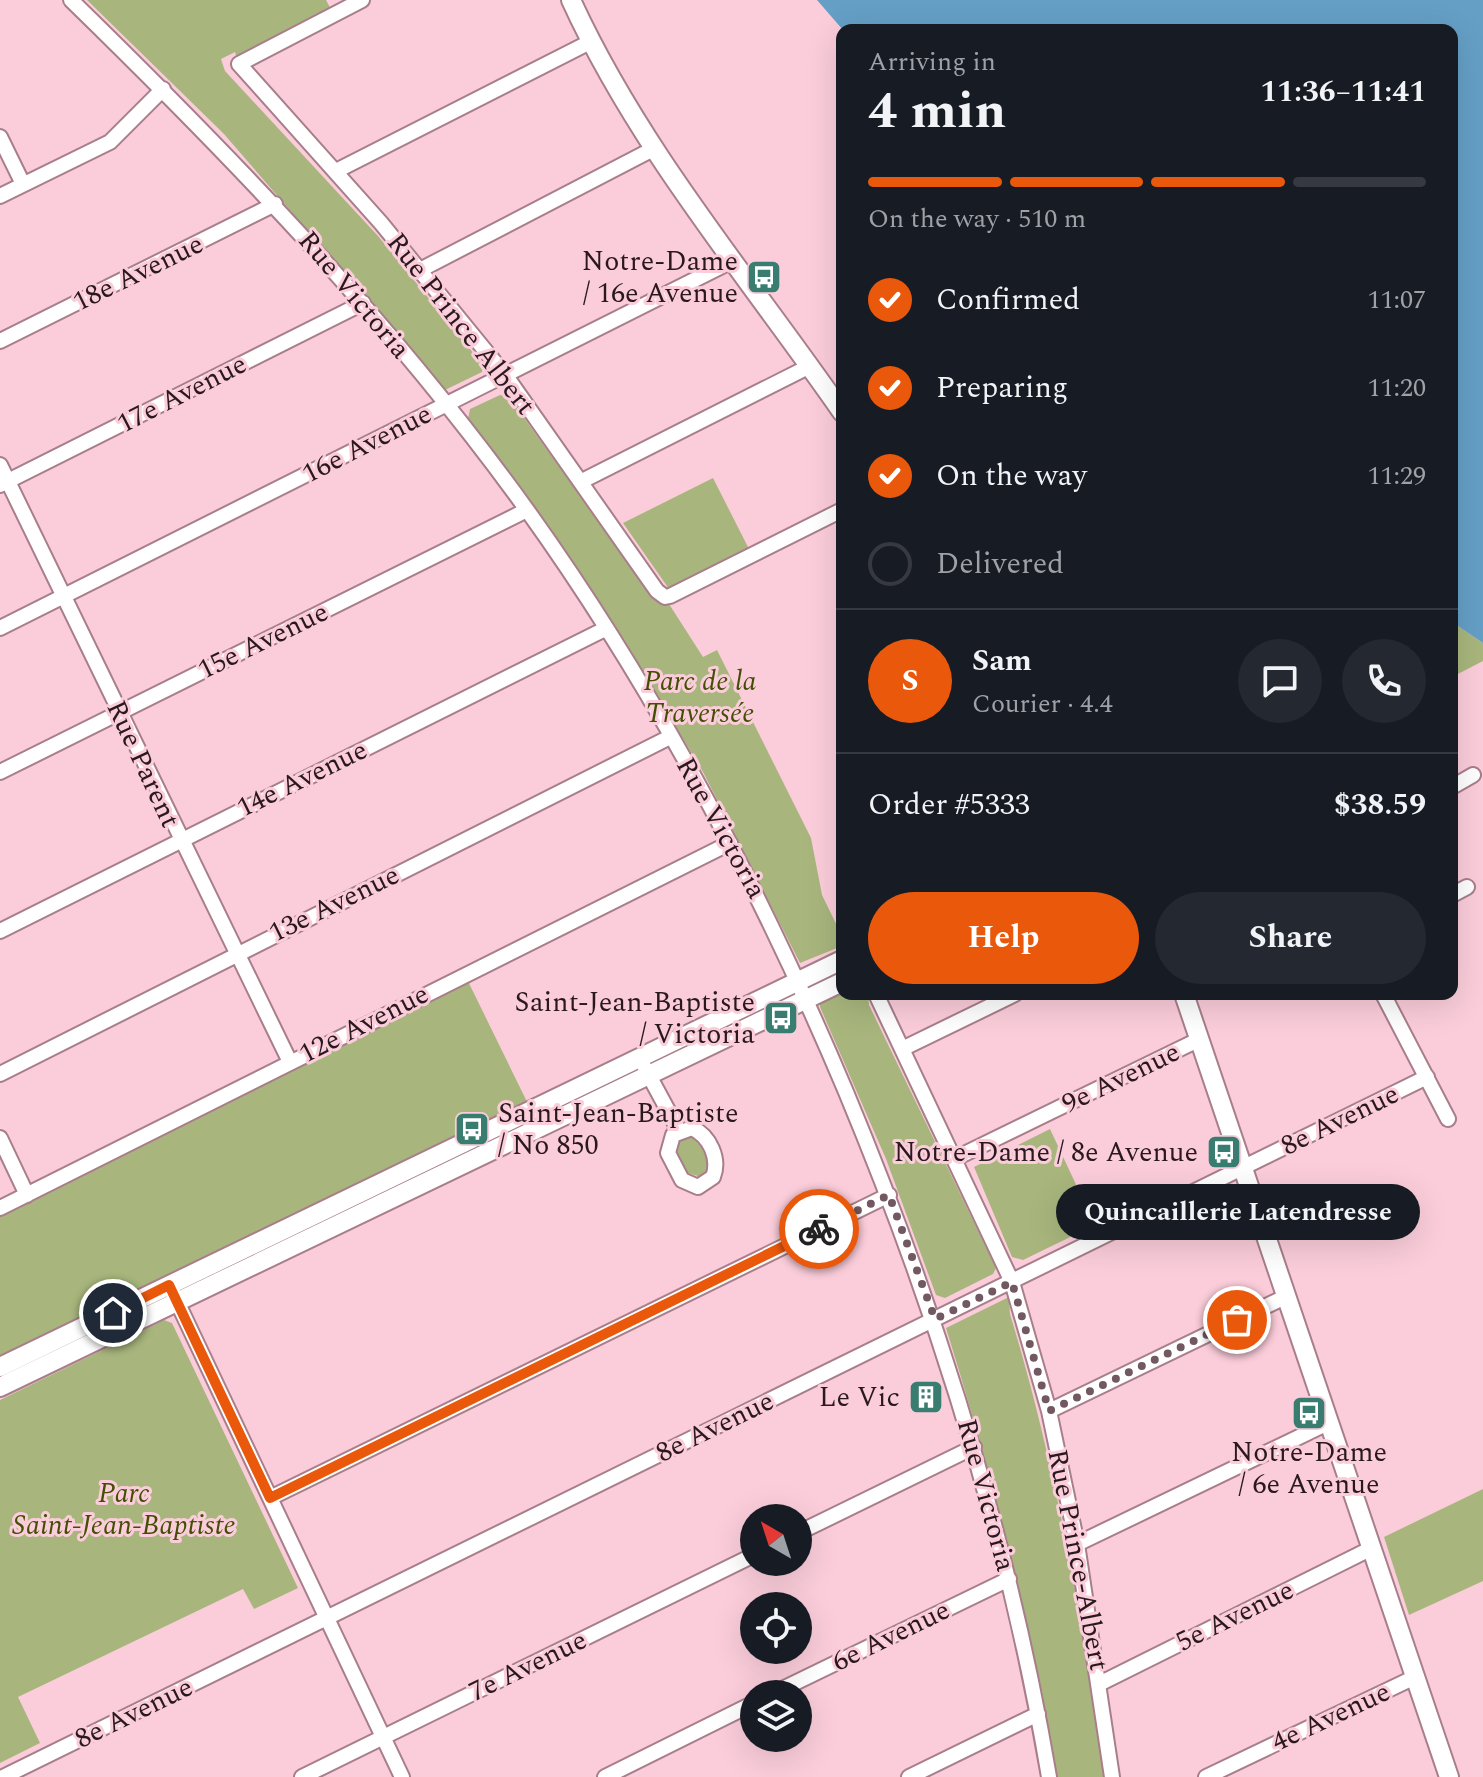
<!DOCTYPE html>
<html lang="en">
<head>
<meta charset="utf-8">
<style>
  body { margin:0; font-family:Spectral,serif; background:#242831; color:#f1f3f6; height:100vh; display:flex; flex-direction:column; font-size:30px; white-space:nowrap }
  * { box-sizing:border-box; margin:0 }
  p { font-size:26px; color:#9ea1a6 }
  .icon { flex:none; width:44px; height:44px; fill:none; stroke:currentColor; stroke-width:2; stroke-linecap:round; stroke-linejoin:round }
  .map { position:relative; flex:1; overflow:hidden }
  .drawer { position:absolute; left:836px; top:24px; width:622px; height:976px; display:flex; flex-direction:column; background:#171b24; border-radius:16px; box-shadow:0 8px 32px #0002 }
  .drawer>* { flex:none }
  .needle { width:52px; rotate:321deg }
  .fabs { position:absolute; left:740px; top:1504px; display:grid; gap:16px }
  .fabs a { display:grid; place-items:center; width:72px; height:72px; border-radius:50%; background:#171b24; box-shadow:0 8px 32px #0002; font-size:40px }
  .pin { position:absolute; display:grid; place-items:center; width:68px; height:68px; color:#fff; margin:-34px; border:4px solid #fff; border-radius:50%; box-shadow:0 2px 8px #0007 }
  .courier { position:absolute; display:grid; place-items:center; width:80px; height:80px; margin:-40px; border:6px solid #ea580c; border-radius:50%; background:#fff; color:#222; box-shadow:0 2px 10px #0007 }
  .bubble { position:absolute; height:56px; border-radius:28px; background:#171b24; box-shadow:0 8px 32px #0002; font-size:26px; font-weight:700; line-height:56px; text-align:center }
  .headline em { font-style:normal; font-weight:700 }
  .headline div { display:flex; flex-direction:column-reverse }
  .headline { display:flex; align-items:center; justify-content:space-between; height:136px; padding:0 32px }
  h1 { font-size:52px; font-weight:700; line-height:60px }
  .bar { display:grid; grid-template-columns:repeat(4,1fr); gap:12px 8px; align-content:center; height:96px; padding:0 32px }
  .bar i { height:10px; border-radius:6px; background:#363941 }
  .bar .on { background:#ea580c }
  .bar p { grid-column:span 4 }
  .line { display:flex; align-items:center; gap:20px; padding:0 32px; border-top:2px solid #363941 }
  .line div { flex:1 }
  .round { display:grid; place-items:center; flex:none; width:84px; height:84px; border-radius:42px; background:#242831 }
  ol { padding:0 32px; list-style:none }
  li { display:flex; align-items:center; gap:24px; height:88px }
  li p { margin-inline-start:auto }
  li .icon { padding:8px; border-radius:50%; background:#ea580c; color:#fff; stroke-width:4 }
  li:last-child { color:#9ea1a6 }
  li i { width:44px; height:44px; border:4px solid #363941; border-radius:50% }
  .action { display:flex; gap:16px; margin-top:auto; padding:16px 32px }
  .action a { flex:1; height:92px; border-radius:48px; background:#ea580c; color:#fff; font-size:32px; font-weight:700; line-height:92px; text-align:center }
  .action a+a { background:#242831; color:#f1f3f6 }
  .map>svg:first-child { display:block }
</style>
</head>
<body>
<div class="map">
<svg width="1483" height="1777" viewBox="0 0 1483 1777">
  <rect width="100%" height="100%" fill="#fbcdda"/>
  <!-- green -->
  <path fill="#a8b67d" d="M87 0H326L334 15 239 64 235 52 221 59 225 71 378 236 483 365 482 372 445 390 224 134Z
    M500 395 509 397 656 601 669 604 703 657 717 650 811 838 822 895 842 936V946L800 963 703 772 627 646 468 419 470 409Z
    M713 478 749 549 669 589 623 523Z
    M1452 622 1483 643V661L1452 677Z
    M464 973 531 1110 0 1367V1208Z
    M842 987V994H868L869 1005 996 1268 993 1274 945 1298 936 1295 886 1159 820 1007V1002Z
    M1050 1129 1095 1225 1023 1260 1012 1257 974 1167Z
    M689 1136C702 1142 710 1160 707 1173L701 1177 688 1173 677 1154 679 1140Z
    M1009 1297 1010 1314C1056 1465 1083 1621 1104 1777H1057C1030 1625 992 1476 946 1328Z
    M164 1320 172 1323 298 1588 254 1609 243 1589 18 1697 40 1743 0 1763V1400Z
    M1483 1489V1581L1409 1615 1384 1537Z"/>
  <!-- water -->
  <path fill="#659fc6" d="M817 0H1483V643L1452 622V30H843Z"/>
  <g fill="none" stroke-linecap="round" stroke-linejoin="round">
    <!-- minor casing -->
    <g stroke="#a87e8a" stroke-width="18">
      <path id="minor" d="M71 0C235 160 393 324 527 510 656 690 760 888 846 1092 938 1313 1009 1540 1049 1777
        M362 0 239 64 381 223 506 376 657 591 665 597 670 596 842 510
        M0 137 23 184
        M336 171 590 42
        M0 196 110 142 163 89
        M420 270 655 148
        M0 341 275 204
        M0 465 290 1062
        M582 481 810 366
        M0 485 363 303
        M0 628 734 260
        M0 772 527 510
        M1452 787 1473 775
        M1452 895 1467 887
        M0 931 605 629
        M876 994 1012 1282 1049 1411 1077 1544 1112 1777
        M1383 994 1448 1119
        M904 1048 1015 994
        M645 1068 679 1131
        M0 1074 670 737
        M692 1128C710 1136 720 1159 713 1177L698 1187 682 1180 668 1153 673 1135Z
        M0 1138 27 1195
        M956 1158 1200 1039
        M0 1208 730 843
        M173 1293 402 1777
        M1049 1411 1285 1297
        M270 1498 889 1195
        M798 1533 974 1447
        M1077 1544 1328 1423
        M1101 1683 1370 1549
        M772 1694 1009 1579
        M3 1777 1427 1077
        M302 1777 754 1555
        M605 1777 754 1703
        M909 1777 1038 1714
        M1206 1777 1413 1678"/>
    </g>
    <!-- secondary casing -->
    <g stroke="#a87e8a" stroke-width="22">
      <path id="secondary" d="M571 0C639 149 749 278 842 412
        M1184 994 1449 1777
        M0 1367 842 960
        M0 1387 842 982"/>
    </g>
    <!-- minor -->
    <use href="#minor" stroke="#fff" stroke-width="14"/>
    <!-- secondary -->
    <use href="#secondary" stroke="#fff" stroke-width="18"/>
  </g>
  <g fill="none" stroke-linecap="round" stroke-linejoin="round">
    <!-- done -->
    <path stroke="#725860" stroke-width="8" stroke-dasharray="0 14.4" d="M819 1229 889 1195 935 1319 1012 1282 1049 1411 1237 1320"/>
    <!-- route -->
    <path stroke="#ea580c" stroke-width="10" d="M113 1313 169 1285 270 1498 819 1229"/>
  </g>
  <!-- icons -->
  <defs>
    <g id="bus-square" transform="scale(1.8)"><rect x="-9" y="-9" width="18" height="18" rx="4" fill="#397d70" stroke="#fbcdda"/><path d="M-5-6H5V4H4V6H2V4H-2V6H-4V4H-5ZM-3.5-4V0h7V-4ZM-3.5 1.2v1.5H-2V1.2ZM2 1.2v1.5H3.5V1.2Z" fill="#fff"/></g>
    <g id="building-square" transform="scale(1.8)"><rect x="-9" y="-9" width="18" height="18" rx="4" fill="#397d70" stroke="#fbcdda"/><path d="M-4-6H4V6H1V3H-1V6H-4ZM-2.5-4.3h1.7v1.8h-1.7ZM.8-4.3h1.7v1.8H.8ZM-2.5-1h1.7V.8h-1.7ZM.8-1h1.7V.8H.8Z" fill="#fff"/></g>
  </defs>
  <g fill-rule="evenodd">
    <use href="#bus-square" x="764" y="277"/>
    <use href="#bus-square" x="781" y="1018"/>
    <use href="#bus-square" x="472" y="1129"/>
    <use href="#bus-square" x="1224" y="1152"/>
    <use href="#building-square" x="926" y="1397"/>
    <use href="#bus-square" x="1309" y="1413"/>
  </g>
  <g text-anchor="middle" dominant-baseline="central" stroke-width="6" stroke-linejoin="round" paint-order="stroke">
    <!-- poi labels -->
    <g font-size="28" fill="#29191e" stroke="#fbcdda" text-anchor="end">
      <text x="738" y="261">Notre-Dame<tspan x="738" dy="32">/ 16e Avenue</tspan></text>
      <text x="755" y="1002">Saint-Jean-Baptiste<tspan x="755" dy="32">/ Victoria</tspan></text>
      <text x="498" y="1113" text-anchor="start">Saint-Jean-Baptiste<tspan x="498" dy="32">/ No 850</tspan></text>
      <text x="1198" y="1152">Notre-Dame / 8e Avenue</text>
      <text x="900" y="1397">Le Vic</text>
      <text x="1309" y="1452" text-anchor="middle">Notre-Dame<tspan x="1309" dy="32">/ 6e Avenue</tspan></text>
    </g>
    <!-- street labels -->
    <g font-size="28" fill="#29191e" stroke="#fbcdda">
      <text transform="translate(138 273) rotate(-26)">18e Avenue</text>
      <text transform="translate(354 295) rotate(50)">Rue Victoria</text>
      <text transform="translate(461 324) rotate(52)">Rue Prince Albert</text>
      <text transform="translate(182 394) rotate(-27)">17e Avenue</text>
      <text transform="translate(367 444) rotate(-27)">16e Avenue</text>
      <text transform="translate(263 641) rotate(-26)">15e Avenue</text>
      <text transform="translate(143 764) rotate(65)">Rue Parent</text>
      <text transform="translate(302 779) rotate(-26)">14e Avenue</text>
      <text transform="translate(721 828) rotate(61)">Rue Victoria</text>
      <text transform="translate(334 904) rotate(-26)">13e Avenue</text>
      <text transform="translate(364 1024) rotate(-27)">12e Avenue</text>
      <text transform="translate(1121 1078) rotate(-26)">9e Avenue</text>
      <text transform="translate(1340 1120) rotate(-26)">8e Avenue</text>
      <text transform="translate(715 1427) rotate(-26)">8e Avenue</text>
      <text transform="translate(986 1495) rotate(75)">Rue Victoria</text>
      <text transform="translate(1078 1560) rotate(79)">Rue Prince-Albert</text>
      <text transform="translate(1235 1616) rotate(-26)">5e Avenue</text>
      <text transform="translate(891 1636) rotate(-26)">6e Avenue</text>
      <text transform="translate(528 1666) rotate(-26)">7e Avenue</text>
      <text transform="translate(134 1713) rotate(-26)">8e Avenue</text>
      <text transform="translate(1331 1717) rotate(-25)">4e Avenue</text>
    </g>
    <!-- park labels -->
    <g font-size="28" font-style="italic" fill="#434e05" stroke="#fbcdda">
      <text x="700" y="681">Parc de la<tspan x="700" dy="32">Traversée</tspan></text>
      <text x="124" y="1493">Parc<tspan x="124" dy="32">Saint-Jean-Baptiste</tspan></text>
    </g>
  </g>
</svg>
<div class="fabs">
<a><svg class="needle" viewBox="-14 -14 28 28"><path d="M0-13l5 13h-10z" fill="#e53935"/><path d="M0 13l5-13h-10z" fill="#9ea1a6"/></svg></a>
<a><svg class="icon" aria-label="locate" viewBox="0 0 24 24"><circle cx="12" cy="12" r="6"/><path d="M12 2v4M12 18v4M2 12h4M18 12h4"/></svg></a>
<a><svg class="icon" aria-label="layers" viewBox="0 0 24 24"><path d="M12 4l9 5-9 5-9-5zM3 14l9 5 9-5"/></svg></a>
</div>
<div class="pin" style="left:1237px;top:1320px;background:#ea580c"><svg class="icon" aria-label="bag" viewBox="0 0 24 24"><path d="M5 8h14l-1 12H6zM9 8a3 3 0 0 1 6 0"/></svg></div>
<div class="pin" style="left:113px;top:1313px;background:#1f2937"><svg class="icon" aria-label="home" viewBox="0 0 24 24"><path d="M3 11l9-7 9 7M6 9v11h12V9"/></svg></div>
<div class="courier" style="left:819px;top:1229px"><svg class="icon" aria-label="bike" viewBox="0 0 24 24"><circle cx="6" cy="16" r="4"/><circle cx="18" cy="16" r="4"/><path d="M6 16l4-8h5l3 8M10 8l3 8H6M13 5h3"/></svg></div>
<div class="bubble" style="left:1056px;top:1184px;width:364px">Quincaillerie Latendresse</div>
<section class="drawer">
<div class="headline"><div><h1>4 min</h1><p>Arriving in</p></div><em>11:36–11:41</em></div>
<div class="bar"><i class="on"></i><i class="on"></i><i class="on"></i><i></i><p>On the way · 510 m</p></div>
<ol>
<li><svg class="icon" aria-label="check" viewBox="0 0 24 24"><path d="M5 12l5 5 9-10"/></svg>Confirmed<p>11:07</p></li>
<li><svg class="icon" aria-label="check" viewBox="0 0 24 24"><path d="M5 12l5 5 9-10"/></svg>Preparing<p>11:20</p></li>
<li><svg class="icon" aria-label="check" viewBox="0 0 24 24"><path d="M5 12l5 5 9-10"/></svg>On the way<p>11:29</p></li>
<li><i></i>Delivered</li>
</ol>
<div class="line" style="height:144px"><b class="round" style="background:#ea580c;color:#fff">S</b><div><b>Sam</b><p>Courier · 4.4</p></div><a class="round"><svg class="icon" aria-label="chat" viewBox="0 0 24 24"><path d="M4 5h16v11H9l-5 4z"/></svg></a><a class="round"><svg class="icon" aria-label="phone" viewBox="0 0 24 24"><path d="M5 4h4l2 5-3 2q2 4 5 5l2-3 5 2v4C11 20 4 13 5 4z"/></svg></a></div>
<div class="line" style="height:104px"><div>Order #5333</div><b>$38.59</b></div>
<div class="action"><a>Help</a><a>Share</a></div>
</section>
</div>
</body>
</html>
